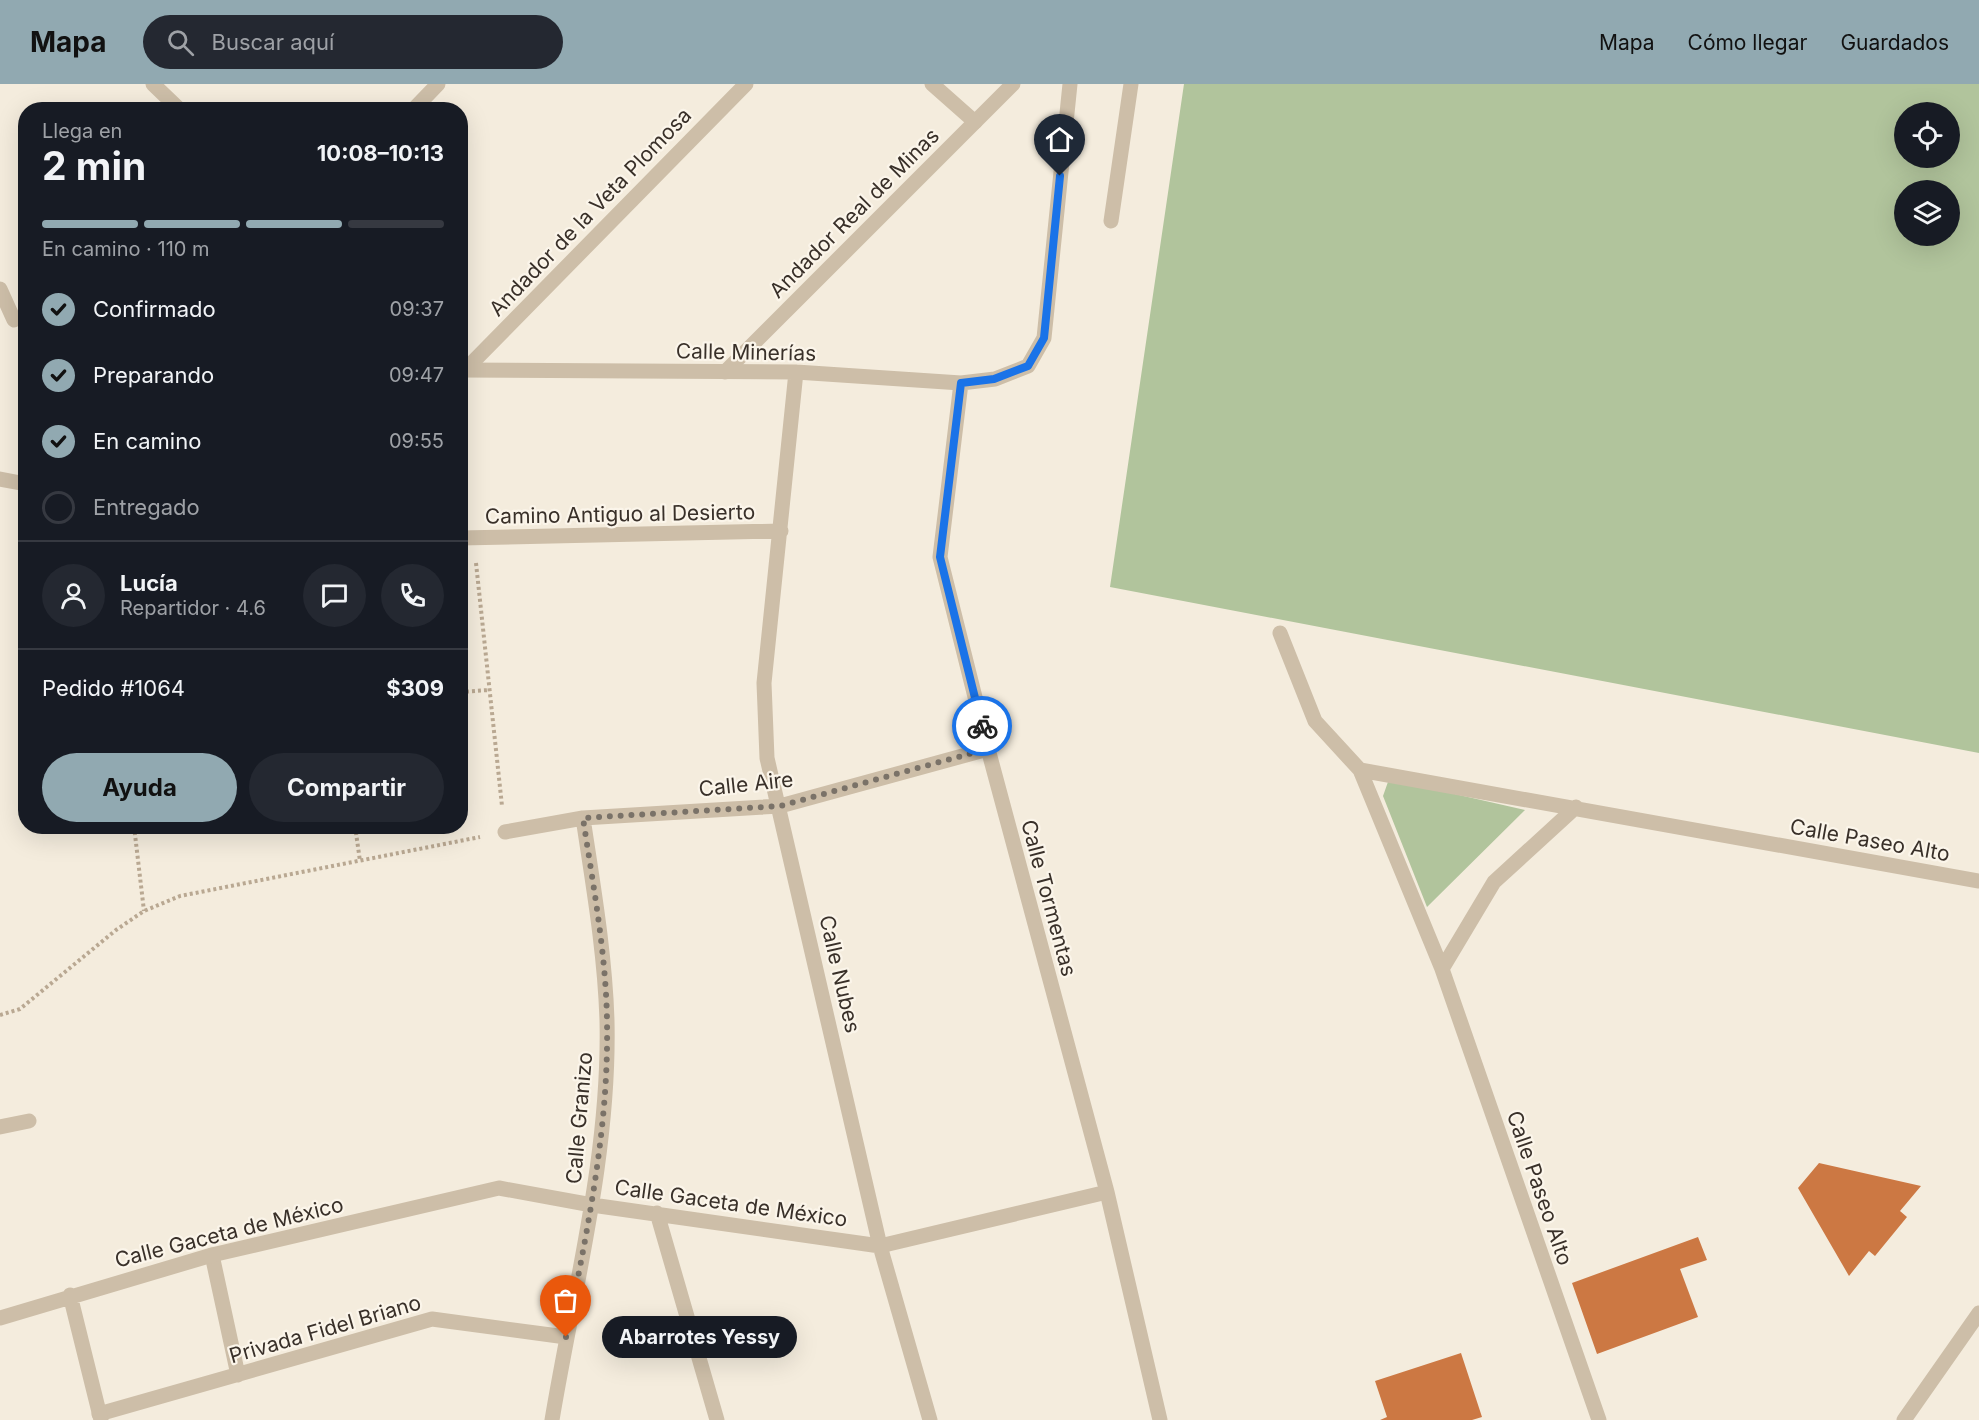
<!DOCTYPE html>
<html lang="es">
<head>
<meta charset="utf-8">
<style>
  body { margin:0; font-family:Inter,sans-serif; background:#242831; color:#f1f3f6; height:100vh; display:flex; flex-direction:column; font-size:22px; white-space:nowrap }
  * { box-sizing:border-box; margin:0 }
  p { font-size:20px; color:#9ea1a6 }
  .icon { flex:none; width:33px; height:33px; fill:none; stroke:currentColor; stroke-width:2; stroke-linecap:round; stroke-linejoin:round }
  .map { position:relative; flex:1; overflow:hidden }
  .side { position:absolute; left:18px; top:18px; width:450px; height:732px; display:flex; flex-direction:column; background:#171b24; border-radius:24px; box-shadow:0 6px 24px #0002 }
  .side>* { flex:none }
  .buttons { position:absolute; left:1894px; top:18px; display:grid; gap:12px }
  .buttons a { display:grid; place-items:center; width:66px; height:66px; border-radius:50%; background:#171b24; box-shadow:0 6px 24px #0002; font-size:30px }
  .pin { position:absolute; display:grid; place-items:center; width:51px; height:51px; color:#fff; margin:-62px -26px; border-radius:50% 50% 50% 0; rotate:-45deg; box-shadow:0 0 6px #0007 }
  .pin .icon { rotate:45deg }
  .courier { position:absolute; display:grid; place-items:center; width:60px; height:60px; margin:-30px; border:4px solid #1a73e8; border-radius:50%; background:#fff; color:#222; box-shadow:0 2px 8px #0007 }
  .bubble { position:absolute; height:42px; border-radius:21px; background:#171b24; box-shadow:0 6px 24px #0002; font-size:20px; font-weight:700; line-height:42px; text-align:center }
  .overview em { font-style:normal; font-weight:700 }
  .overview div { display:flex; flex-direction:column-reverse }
  .overview { display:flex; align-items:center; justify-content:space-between; height:102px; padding:0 24px }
  h1 { font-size:39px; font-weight:700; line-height:45px }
  .bar { display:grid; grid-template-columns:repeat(4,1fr); gap:9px 6px; align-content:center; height:72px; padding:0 24px }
  .bar i { height:8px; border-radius:4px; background:#363941 }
  .bar .on { background:#91a9b1 }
  .bar p { grid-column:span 4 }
  .line { display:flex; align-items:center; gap:15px; padding:0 24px; border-top:2px solid #363941 }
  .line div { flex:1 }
  .round { display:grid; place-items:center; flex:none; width:63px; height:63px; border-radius:32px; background:#242831 }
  ol { padding:0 24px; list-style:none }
  li { display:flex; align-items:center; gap:18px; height:66px }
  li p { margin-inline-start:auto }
  li .icon { padding:6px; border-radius:50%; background:#91a9b1; color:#111; stroke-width:4 }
  li:last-child { color:#9ea1a6 }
  li i { width:33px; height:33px; border:3px solid #363941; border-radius:50% }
  .action { display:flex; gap:12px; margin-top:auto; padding:12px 24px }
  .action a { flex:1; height:69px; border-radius:36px; background:#91a9b1; color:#111; font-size:24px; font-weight:700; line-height:69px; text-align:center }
  .action a+a { background:#242831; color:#f1f3f6 }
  header { display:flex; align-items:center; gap:36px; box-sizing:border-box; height:84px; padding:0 30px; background:#91a9b1; color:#111 }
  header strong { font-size:28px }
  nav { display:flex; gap:33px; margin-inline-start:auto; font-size:21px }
  .search { width:420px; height:54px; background:#242831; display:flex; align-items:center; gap:15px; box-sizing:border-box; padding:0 21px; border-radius:33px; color:#9ea1a6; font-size:22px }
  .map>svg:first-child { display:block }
</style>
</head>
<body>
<header>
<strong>Mapa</strong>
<div class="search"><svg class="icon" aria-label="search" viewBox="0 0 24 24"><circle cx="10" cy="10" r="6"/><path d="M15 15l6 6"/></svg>Buscar aquí</div>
<nav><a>Mapa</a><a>Cómo llegar</a><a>Guardados</a></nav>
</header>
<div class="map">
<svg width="1979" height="1336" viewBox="0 0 1979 1336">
  <rect width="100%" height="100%" fill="#f4ecdd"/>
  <!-- green -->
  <path fill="#b1c49c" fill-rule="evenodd" d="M1184 0H1979V669L1110 503ZM1950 28V74H1905V28ZM1905 106H1950V152H1905Z
    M1389 695 1525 726 1427 823 1383 712Z"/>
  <!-- building -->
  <path fill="#cc7843" d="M1819 1079 1921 1102 1900 1127 1907 1133 1875 1172 1869 1167 1849 1192 1798 1104Z
    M1698 1153 1707 1176 1680 1185 1698 1233 1597 1270 1572 1199Z
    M1461 1269 1482 1333 1472 1336H1380L1387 1333 1375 1297Z"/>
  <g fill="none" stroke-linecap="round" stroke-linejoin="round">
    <!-- path -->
    <path stroke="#b9a892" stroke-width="4" stroke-dasharray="3 3" stroke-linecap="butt" d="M476 479 502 722
      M460 608 489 606
      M134 742 144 827
      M355 742 360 777
      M0 931 20 925 116 846 144 827 180 812 480 753"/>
    <!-- service -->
    <path stroke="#cdbea8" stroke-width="15" d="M1111 137 1131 0
      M725 288 1013 0"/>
    <!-- pedestrian -->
    <path stroke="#cdbea8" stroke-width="15" d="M932 0 975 38
      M465 286 746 0
      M212 1171 238 1291
      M99 1330 432 1235 566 1253"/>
    <!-- minor -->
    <path stroke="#cdbea8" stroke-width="15" d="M153 0 180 26
      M413 26 438 0
      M0 205 14 236
      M460 286 796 288 961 299 995 295 1028 282 1044 254 1070 0
      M796 288 764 599 767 674 880 1162 930 1336
      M961 299 940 473 988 665 1107 1108 1160 1336
      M0 395 26 400
      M460 454 781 447
      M1280 549 1315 637 1360 686 1979 797
      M1360 686 1442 885 1599 1336
      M505 748 583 734 780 722 988 665
      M1442 885 1494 798 1576 723
      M0 1043 29 1037
      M657 1129 717 1336
      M70 1211 101 1336
      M0 1234 212 1171 499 1104 592 1121 880 1162 1107 1108
      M552 1336C574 1204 610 1071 607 937 605 869 593 801 583 734
      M1904 1336 1979 1229"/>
  </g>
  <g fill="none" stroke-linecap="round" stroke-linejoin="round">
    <!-- done -->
    <path stroke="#7a7268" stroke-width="6" stroke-dasharray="0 10.8" d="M566 1253C587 1149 609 1044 607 937 606 869 593 801 583 734L780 722 987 665 982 642"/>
    <!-- route -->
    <path stroke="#1a73e8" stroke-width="8" d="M982 642 940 473 961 299 994 295 1028 282 1044 254 1060 92"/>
  </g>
  <g text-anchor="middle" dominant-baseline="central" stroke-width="4.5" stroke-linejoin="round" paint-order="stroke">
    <!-- street labels -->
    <g font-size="21" fill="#393029" stroke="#fbf5ea">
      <text transform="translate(590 128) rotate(-46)">Andador de la Veta Plomosa</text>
      <text transform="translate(854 129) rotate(-45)">Andador Real de Minas</text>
      <text transform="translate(746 268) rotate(1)">Calle Minerías</text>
      <text transform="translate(620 430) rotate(-1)">Camino Antiguo al Desierto</text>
      <text transform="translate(746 700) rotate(-6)">Calle Aire</text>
      <text transform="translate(1870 756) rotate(10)">Calle Paseo Alto</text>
      <text transform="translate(1049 814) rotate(75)">Calle Tormentas</text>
      <text transform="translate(840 890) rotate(77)">Calle Nubes</text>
      <text transform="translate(579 1034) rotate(-85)">Calle Granizo</text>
      <text transform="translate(1540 1104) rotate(71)">Calle Paseo Alto</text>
      <text transform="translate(731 1119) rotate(8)">Calle Gaceta de México</text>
      <text transform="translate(229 1148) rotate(-14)">Calle Gaceta de México</text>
      <text transform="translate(325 1245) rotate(-16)">Privada Fidel Briano</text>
    </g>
  </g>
</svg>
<div class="buttons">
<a><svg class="icon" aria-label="locate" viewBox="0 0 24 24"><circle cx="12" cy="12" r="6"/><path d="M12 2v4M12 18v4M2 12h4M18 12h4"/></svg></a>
<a><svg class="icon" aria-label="layers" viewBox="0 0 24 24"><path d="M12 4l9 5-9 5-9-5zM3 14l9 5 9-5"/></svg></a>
</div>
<div class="pin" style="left:566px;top:1253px;background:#ea580c"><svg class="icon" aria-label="bag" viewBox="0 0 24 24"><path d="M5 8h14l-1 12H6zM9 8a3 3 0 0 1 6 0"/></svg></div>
<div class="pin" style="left:1060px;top:92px;background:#1f2937"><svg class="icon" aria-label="home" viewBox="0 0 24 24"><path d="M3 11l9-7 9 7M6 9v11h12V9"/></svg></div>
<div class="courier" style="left:982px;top:642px"><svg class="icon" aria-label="bike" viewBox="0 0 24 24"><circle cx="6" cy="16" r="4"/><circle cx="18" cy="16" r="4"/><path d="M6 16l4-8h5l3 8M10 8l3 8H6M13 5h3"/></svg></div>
<div class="bubble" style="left:602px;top:1232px;width:195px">Abarrotes Yessy</div>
<section class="side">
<div class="overview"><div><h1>2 min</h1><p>Llega en</p></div><em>10:08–10:13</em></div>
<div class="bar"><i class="on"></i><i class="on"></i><i class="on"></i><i></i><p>En camino · 110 m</p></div>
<ol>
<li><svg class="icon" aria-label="check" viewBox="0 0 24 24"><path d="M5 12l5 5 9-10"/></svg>Confirmado<p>09:37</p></li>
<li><svg class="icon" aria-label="check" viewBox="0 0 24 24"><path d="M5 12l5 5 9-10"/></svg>Preparando<p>09:47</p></li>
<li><svg class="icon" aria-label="check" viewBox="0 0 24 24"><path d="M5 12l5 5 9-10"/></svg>En camino<p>09:55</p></li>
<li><i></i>Entregado</li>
</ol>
<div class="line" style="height:108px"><a class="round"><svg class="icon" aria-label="person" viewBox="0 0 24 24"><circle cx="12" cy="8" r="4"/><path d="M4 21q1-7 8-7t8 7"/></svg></a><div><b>Lucía</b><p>Repartidor · 4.6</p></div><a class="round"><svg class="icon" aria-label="chat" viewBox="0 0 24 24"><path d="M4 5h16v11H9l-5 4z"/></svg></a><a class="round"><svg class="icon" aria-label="phone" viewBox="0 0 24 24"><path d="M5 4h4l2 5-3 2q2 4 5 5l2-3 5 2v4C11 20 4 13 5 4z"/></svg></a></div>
<div class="line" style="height:78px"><div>Pedido #1064</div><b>$309</b></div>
<div class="action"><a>Ayuda</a><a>Compartir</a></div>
</section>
</div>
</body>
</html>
